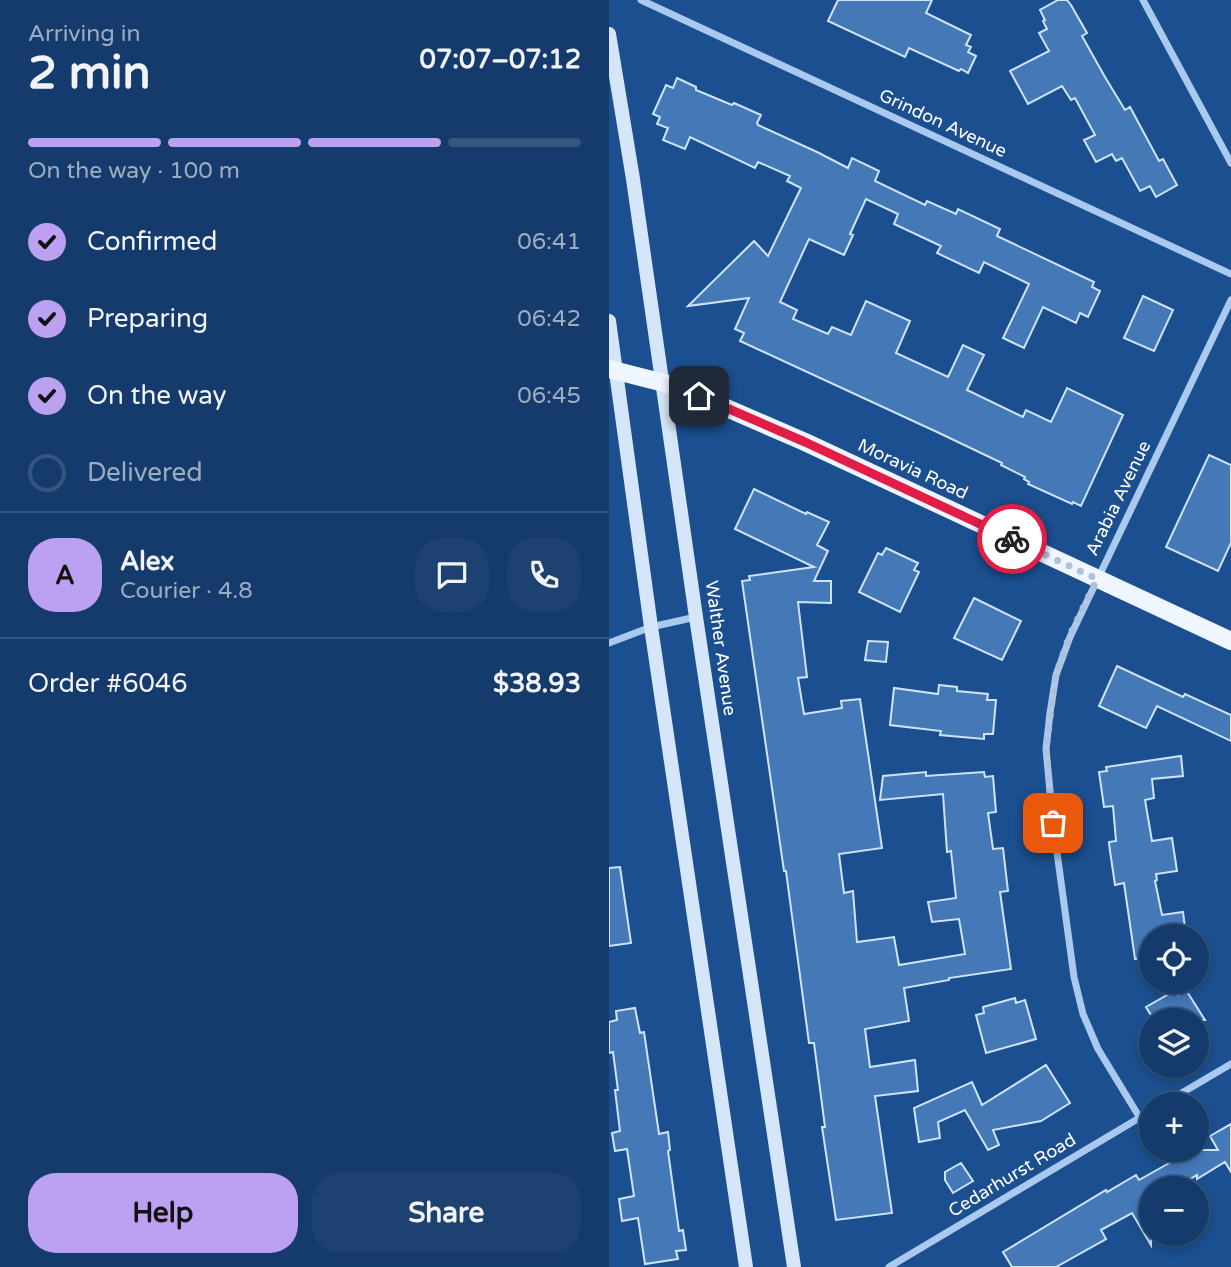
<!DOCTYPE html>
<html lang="en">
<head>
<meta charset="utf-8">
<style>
  body { margin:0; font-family:"Varela Round",sans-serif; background:#1d4271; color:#f1f3f6; height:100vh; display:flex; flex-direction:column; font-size:26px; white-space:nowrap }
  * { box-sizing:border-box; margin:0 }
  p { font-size:23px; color:#9dadc1 }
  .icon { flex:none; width:38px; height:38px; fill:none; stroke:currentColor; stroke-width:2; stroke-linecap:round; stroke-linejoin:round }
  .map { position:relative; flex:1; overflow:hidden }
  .details { display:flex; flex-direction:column; background:#143b6b; width:609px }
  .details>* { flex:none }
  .fabs { position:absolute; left:530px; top:924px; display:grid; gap:14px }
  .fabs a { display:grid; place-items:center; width:70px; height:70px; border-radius:50%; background:#143b6b; box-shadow:0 4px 10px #0003,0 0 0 2px #33557e; font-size:35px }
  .pin { position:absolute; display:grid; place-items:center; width:60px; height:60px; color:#fff; margin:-30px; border-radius:14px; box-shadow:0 4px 10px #0006 }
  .courier { position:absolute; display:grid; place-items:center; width:70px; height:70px; margin:-35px; border:5px solid #e11d48; border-radius:50%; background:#fff; color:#222; box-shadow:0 2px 9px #0007 }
  .head em { font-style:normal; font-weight:700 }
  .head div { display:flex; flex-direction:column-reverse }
  .head { display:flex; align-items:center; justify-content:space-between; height:119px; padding:0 28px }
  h1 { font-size:46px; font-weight:700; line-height:52px }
  .bar { display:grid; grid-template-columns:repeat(4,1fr); gap:10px 7px; align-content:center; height:84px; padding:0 28px }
  .bar i { height:9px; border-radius:5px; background:#33557e }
  .bar .current { background:#bca0f2 }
  .bar p { grid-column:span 4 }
  .line { display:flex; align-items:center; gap:18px; padding:0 28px; border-top:2px solid #33557e }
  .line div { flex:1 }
  .round { display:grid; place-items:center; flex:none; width:74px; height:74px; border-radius:28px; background:#1d4271 }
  ol { padding:0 28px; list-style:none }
  li { display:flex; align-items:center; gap:21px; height:77px }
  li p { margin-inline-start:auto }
  li .icon { padding:7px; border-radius:50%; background:#bca0f2; color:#111; stroke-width:4 }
  li:last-child { color:#9dadc1 }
  li i { width:38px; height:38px; border:4px solid #33557e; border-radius:50% }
  .primary-button { display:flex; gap:14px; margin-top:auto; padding:14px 28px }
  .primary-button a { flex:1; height:80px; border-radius:28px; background:#bca0f2; color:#111; font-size:28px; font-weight:700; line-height:80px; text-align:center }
  .primary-button a+a { background:#1d4271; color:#f1f3f6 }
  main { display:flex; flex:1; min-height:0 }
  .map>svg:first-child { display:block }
</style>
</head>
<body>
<main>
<section class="details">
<div class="head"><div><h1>2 min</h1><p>Arriving in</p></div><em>07:07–07:12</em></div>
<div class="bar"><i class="current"></i><i class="current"></i><i class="current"></i><i></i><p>On the way · 100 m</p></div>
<ol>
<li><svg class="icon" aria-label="check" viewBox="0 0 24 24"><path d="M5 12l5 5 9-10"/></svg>Confirmed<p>06:41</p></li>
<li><svg class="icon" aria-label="check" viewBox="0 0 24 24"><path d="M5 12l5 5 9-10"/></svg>Preparing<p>06:42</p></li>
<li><svg class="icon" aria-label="check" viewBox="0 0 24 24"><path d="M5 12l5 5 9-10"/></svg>On the way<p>06:45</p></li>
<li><i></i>Delivered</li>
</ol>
<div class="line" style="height:126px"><b class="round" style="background:#bca0f2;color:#111">A</b><div><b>Alex</b><p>Courier · 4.8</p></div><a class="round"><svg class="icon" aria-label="chat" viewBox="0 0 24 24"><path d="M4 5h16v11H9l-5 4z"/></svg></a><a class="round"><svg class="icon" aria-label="phone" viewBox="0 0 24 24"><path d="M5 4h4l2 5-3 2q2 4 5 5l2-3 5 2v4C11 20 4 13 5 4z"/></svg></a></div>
<div class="line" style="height:91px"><div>Order #6046</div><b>$38.93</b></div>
<div class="primary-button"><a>Help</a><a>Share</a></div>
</section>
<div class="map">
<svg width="622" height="1267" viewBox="0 0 622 1267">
  <rect width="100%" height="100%" fill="#1b4f8f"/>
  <!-- building -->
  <path fill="#4478b7" stroke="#cfe3fa" stroke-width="2" d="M229 0H323L317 13 362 35 357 45 362 47 359 52 367 56 359 73 352 69 350 71 300 48 296 57 219 21Z
    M449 0H458L462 5 478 33 473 36 496 77 516 110 521 107 550 161 554 159 568 185 547 197 541 186 531 191 513 158 507 161 503 154 487 162 475 140 486 135 466 98 462 100 453 86 419 104 401 71 440 51 430 33 438 29 434 21 436 20 431 10Z
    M68 78 87 87V90L123 105 125 103 152 115 148 123 149 125 208 152 239 168 243 158 270 171 266 181 316 205 318 201 347 214 349 209 391 229 388 236 485 282 483 287 491 291 479 317 471 313 467 323 434 307 415 348 394 338 420 284 375 262 370 273 328 253 332 246 285 224 289 214 257 199 241 234 244 235 235 255 200 239 171 302 188 310 184 319 219 334 223 327 242 335 257 301 301 321 287 353 339 377 354 345 375 355 358 390 414 417 417 410 442 422 458 388 514 415 472 506 464 502 463 504 419 484 420 482 415 479 416 477 392 465 393 463 328 432 131 341 135 333 126 329 140 298 79 306 145 241 159 256 192 188 178 181 181 176 149 162 146 168 81 137 76 149 54 140 59 128 48 124 51 117 44 114 57 85 64 88Z
    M534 296 564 310 545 351 515 338Z
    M600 455 622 465V543L609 571 557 547Z
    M145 489 197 514 198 512 220 522 208 545 219 551 205 581H222V603L189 602 198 677 189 678 195 714 233 708 232 701 251 699 273 848 230 854 235 893 244 891 248 942 285 937 290 965 356 954 350 919 323 922 319 902 347 898 342 851 338 852 334 794 271 800 274 776 317 772V776L375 772 376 777 384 776 387 812 379 813 384 849 394 848 399 891 391 892 402 969 340 978V980L295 988 300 1021 256 1029 261 1067 306 1060 309 1091 266 1096 283 1213 227 1220 213 1127H216L205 1043H200L177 871H175L133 581 141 580 140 576 205 567 126 529Z
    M277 548 309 563 305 570 310 572 291 612 250 592 269 553 273 555Z
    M365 598 412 621 393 660 345 638Z
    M259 641 279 642 277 662 256 660Z
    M508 666 574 697 576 694 622 715V741L548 706 537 728 490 706Z
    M330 685 348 687V691L379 694 378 700H387L384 734H375V739L331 735 332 731 281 725 285 688 329 694Z
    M572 756 574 776 543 779 545 798 536 800 543 841 563 838 568 871 547 874 548 880 546 881 553 915 574 912 577 936H542V956L526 959 515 883 506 885 501 851 500 842 507 841 504 806 495 807 490 772 498 771 497 767Z
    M11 867 22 943 0 946V868Z
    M567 990 569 995 577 990 596 1020H545L537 1007Z
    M406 998 407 1003 416 1000 427 1039 377 1053 367 1015 375 1013 374 1007Z
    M26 1008 31 1033 35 1032 50 1134 59 1132 61 1150 59 1151 70 1231 74 1230 77 1250 67 1251 69 1259 36 1264 29 1218 13 1221 10 1199 25 1196 18 1149 6 1151 3 1133 11 1131 6 1090H9L4 1052 0 1053V1022L8 1020 7 1011Z
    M437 1065 461 1103 432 1121 384 1130 390 1145 379 1150 356 1110 329 1122 331 1138 310 1142 305 1108 363 1082 373 1105Z
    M622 1124V1172L616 1162 588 1179V1175L566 1188H542V1245L523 1213 492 1230 497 1239 447 1267H403L394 1252 497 1190 498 1192 527 1175 530 1180 562 1162 554 1150H609L601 1136Z
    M352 1163 364 1181 344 1193 336 1180V1172Z"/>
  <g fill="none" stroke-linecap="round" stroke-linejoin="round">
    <!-- minor -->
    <path stroke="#a9c9ee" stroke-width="7" d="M32 0 622 274
      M534 0 622 163
      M0 643 42 627 87 617
      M554 1104 622 1064
      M531 1118 489 1049 474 1014 465 977 444 823 437 749 441 713 447 675 461 637 622 300
      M280 1267 542 1111"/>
    <!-- secondary -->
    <path stroke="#d6e6fa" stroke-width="14" d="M0 34 24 179 87 617 185 1267
      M0 321 42 627 137 1267"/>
    <!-- primary -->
    <path stroke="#f0f6ff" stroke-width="18" d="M0 369 55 383 90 396 196 442 622 641"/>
  </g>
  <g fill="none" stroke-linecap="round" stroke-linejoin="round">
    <!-- done -->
    <path stroke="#afc1d8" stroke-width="7" stroke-dasharray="0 12.6" d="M403 539 488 579 460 637 447 675 444 694 437 749 444 823"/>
    <!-- route -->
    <path stroke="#e11d48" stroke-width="9" d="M90 396 196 442 403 539"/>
  </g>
  <g text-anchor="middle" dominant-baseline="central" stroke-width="7" stroke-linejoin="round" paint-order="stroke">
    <!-- street labels -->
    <g font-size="18" fill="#fff" stroke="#1b4f8f">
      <text transform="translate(334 123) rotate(25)">Grindon Avenue</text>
      <text transform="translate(304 469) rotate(25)">Moravia Road</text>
      <text transform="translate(509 498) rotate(-64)">Arabia Avenue</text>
      <text transform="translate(112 648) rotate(82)">Walther Avenue</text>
      <text transform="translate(403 1175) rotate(-31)">Cedarhurst Road</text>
    </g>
  </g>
</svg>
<div class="fabs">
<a><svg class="icon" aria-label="locate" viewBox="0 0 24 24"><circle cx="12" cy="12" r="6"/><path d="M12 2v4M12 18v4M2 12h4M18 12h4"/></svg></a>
<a><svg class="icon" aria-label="layers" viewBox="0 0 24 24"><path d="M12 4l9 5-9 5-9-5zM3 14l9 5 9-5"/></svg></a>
<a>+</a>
<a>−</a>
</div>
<div class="pin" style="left:444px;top:823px;background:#ea580c"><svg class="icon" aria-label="bag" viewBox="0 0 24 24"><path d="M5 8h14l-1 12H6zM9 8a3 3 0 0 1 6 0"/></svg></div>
<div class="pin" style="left:90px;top:396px;background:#1f2937"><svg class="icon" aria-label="home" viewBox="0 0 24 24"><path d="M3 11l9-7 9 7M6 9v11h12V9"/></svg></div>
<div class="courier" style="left:403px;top:539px"><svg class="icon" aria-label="bike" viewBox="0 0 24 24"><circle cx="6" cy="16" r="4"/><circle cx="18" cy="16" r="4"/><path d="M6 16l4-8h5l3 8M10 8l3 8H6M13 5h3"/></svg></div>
</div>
</main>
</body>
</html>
